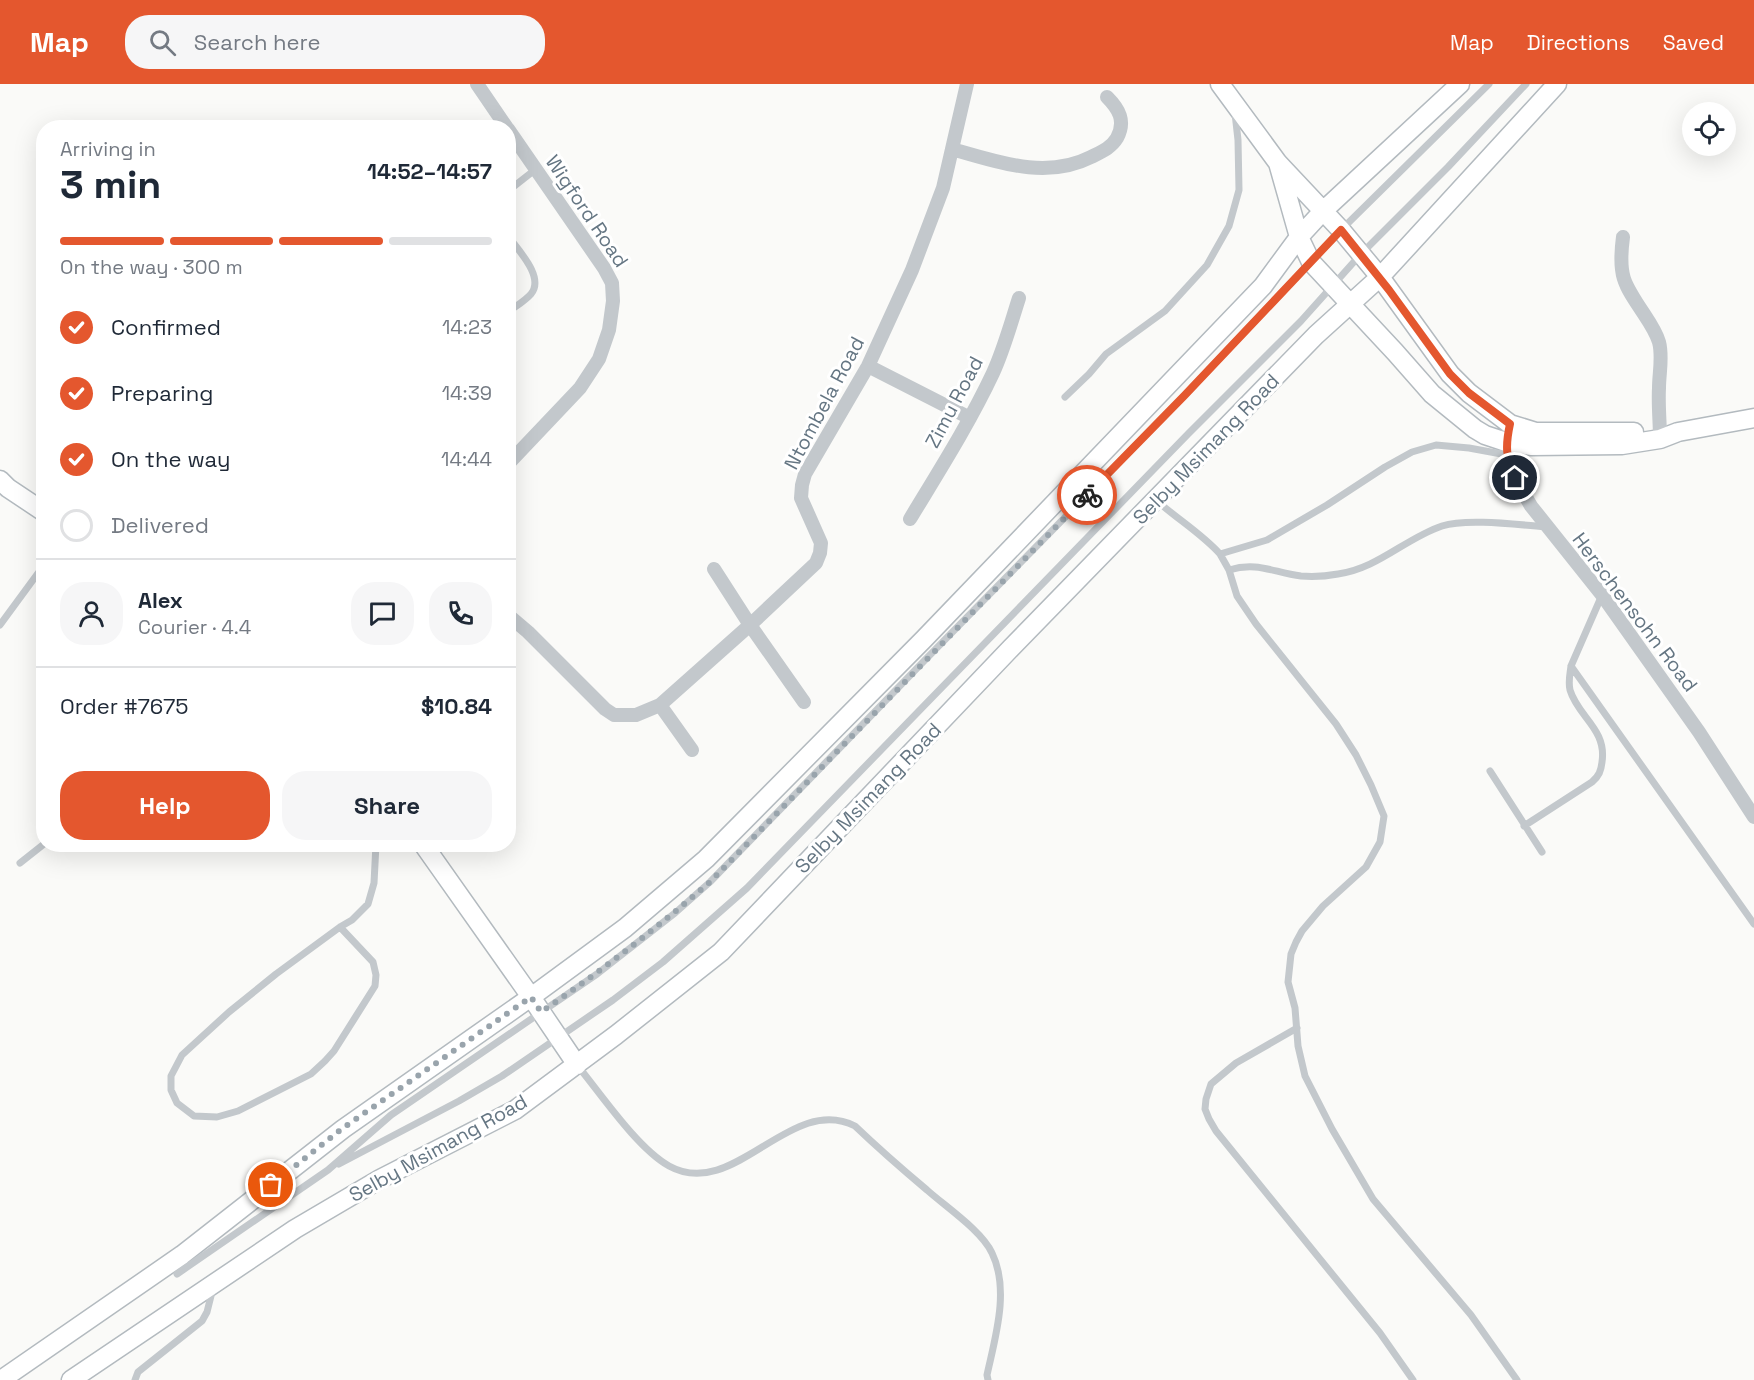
<!DOCTYPE html>
<html lang="en">
<head>
<meta charset="utf-8">
<style>
  body { margin:0; font-family:"Space Grotesk",sans-serif; background:#f6f6f7; color:#1f2937; height:100vh; display:flex; flex-direction:column; font-size:22px; white-space:nowrap }
  * { box-sizing:border-box; margin:0 }
  p { font-size:20px; color:#747a83 }
  .icon { flex:none; width:33px; height:33px; fill:none; stroke:currentColor; stroke-width:2; stroke-linecap:round; stroke-linejoin:round }
  .map { position:relative; flex:1; overflow:hidden }
  .sheet { position:absolute; left:36px; top:36px; width:480px; height:732px; display:flex; flex-direction:column; background:#fff; border-radius:24px; box-shadow:0 6px 24px #0002 }
  .sheet>* { flex:none }
  .controls { position:absolute; left:1682px; top:18px; display:grid; gap:12px }
  .controls a { display:grid; place-items:center; width:54px; height:54px; border-radius:50%; background:#fff; box-shadow:0 6px 24px #0002; font-size:30px }
  .pin { position:absolute; display:grid; place-items:center; width:51px; height:51px; color:#fff; margin:-26px; border:3px solid #fff; border-radius:50%; box-shadow:0 2px 6px #0007 }
  .courier { position:absolute; display:grid; place-items:center; width:60px; height:60px; margin:-30px; border:4px solid #e4572e; border-radius:50%; background:#fff; color:#222; box-shadow:0 2px 8px #0007 }
  .head em { font-style:normal; font-weight:600 }
  .head div { display:flex; flex-direction:column-reverse }
  .head { display:flex; align-items:center; justify-content:space-between; height:102px; padding:0 24px }
  h1 { font-size:39px; font-weight:600; line-height:45px }
  .bar { display:grid; grid-template-columns:repeat(4,1fr); gap:9px 6px; align-content:center; height:72px; padding:0 24px }
  .bar i { height:8px; border-radius:4px; background:#e0e1e3 }
  .bar .active { background:#e4572e }
  .bar p { grid-column:span 4 }
  .line { display:flex; align-items:center; gap:15px; padding:0 24px; border-top:2px solid #e0e1e3 }
  .line div { flex:1 }
  .round { display:grid; place-items:center; flex:none; width:63px; height:63px; border-radius:24px; background:#f6f6f7 }
  ol { padding:0 24px; list-style:none }
  li { display:flex; align-items:center; gap:18px; height:66px }
  li p { margin-inline-start:auto }
  li .icon { padding:6px; border-radius:50%; background:#e4572e; color:#fff; stroke-width:4 }
  li:last-child { color:#747a83 }
  li i { width:33px; height:33px; border:3px solid #e0e1e3; border-radius:50% }
  .button { display:flex; gap:12px; margin-top:auto; padding:12px 24px }
  .button a { flex:1; height:69px; border-radius:24px; background:#e4572e; color:#fff; font-size:24px; font-weight:600; line-height:69px; text-align:center }
  .button a+a { background:#f6f6f7; color:#1f2937 }
  header { display:flex; align-items:center; gap:36px; box-sizing:border-box; height:84px; padding:0 30px; background:#e4572e; color:#fff }
  header strong { font-size:28px }
  nav { display:flex; gap:33px; margin-inline-start:auto; font-size:21px }
  .search { width:420px; height:54px; background:#f6f6f7; display:flex; align-items:center; gap:15px; box-sizing:border-box; padding:0 21px; border-radius:24px; color:#747a83; font-size:22px }
  .map>svg:first-child { display:block }
</style>
</head>
<body>
<header>
<strong>Map</strong>
<div class="search"><svg class="icon" aria-label="search" viewBox="0 0 24 24"><circle cx="10" cy="10" r="6"/><path d="M15 15l6 6"/></svg>Search here</div>
<nav><a>Map</a><a>Directions</a><a>Saved</a></nav>
</header>
<div class="map">
<svg width="1754" height="1296" viewBox="0 0 1754 1296">
  <rect width="100%" height="100%" fill="#fafaf8"/>
  <g fill="none" stroke-linecap="round" stroke-linejoin="round">
    <!-- secondary casing -->
    <g stroke="#b3babf" stroke-width="21">
      <path id="secondary" d="M1220 0 1278 79 1341 146 1380 193 1450 290 1469 309 1510 340 1536 348H1634
        M1278 79 1299 153 1311 178 1395 268 1432 310 1475 345 1485 351 1506 358 1532 362 1622 361 1660 355 1678 348 1754 334
        M0 396 8 404 44 428
        M423 760 531 913 577 981
        M1 1296 182 1171 343 1045 531 913 625 844 706 775 924 555 1263 202 1299 153 1323 127 1460 0
        M71 1296 295 1145 380 1095 515 1026 616 951 721 868 1011 564 1316 251 1380 193 1557 0"/>
    </g>
    <!-- lane -->
    <path stroke="#c3c8cc" stroke-width="7" d="M508 107 536 85
      M508 152C518 166 545 193 531 210 525 217 516 222 508 228
      M1065 313 1089 290 1106 270 1165 227 1207 181 1229 142 1239 106 1238 56 1235 29
      M1156 416C1177 435 1201 449 1220 470L1267 456 1327 421 1385 383 1412 368 1436 361 1469 364 1507 371
      M1220 470 1229 486 1237 512 1256 540 1336 640 1356 671 1371 701 1384 732 1380 758 1366 783 1323 822 1302 847 1296 858 1291 870 1288 898 1295 924 1298 962 1305 992 1332 1045 1373 1115 1471 1231 1517 1296
      M1229 486C1258 477 1274 489 1301 492 1313 493 1327 492 1338 490 1377 485 1406 454 1442 442 1467 434 1520 441 1548 443
      M0 541 44 481
      M1571 582 1754 840
      M1490 687 1542 768
      M1524 742 1592 698C1599 692 1601 687 1602 678 1607 645 1578 633 1570 606 1568 598 1570 590 1571 582L1602 511
      M20 779 44 760
      M340 843 373 878 376 891 375 902 334 967 325 977 311 990 238 1027 217 1033 194 1032 177 1019 171 1006V992L182 971 229 928 276 890 340 843 352 836 368 820 374 799 376 760
      M1297 944 1236 979 1211 1000 1206 1015 1205 1025 1209 1035 1216 1047 1380 1249 1413 1296
      M577 981C601 1010 637 1064 669 1082 734 1118 790 1009 855 1042 878 1064 902 1085 927 1106 946 1123 982 1147 992 1169 1010 1206 995 1254 987 1291L988 1296
      M339 1080 459 1017 502 992 613 916 663 878 747 804 1188 350 1301 237 1361 170 1448 83 1526 0
      M177 1190 328 1086 391 1031 597 890 675 829 710 798 924 577 1184 312 1341 146 1489 0
      M135 1296 138 1288 202 1237 207 1228 213 1204"/>
    <!-- street -->
    <path stroke="#c3c8cc" stroke-width="14" d="M477 0 507 44
      M508 45 604 184 612 199 613 217 609 246 599 275 580 304 508 380
      M952 65C998 78 1046 96 1091 73 1101 68 1111 64 1117 54 1126 37 1119 25 1107 13
      M1623 153C1618 191 1623 199 1644 230 1650 239 1656 248 1659 258 1663 273 1659 289 1659 304 1658 321 1660 338 1660 355
      M868 282 970 334
      M1510 340 1506 358 1508 378 1515 394 1531 422 1602 511 1699 648 1754 733
      M910 435C939 387 969 340 993 289 1004 265 1011 239 1019 214
      M714 485 750 541 804 618
      M508 531 528 548 605 625 614 631H636L660 621 750 541 816 479 820 469 821 459 801 414 802 401 805 390 868 282 912 186 943 104 967 0
      M660 621 692 666"/>
    <!-- secondary -->
    <use href="#secondary" stroke="#fff" stroke-width="18"/>
  </g>
  <g fill="none" stroke-linecap="round" stroke-linejoin="round">
    <!-- done -->
    <path stroke="#99a4ac" stroke-width="6" stroke-dasharray="0 10.8" d="M271 1101 343 1044 531 913 541 928C600 888 656 845 710 798L1087 411"/>
    <!-- route -->
    <path stroke="#e4572e" stroke-width="8" d="M1087 411 1184 312 1341 146 1389 206 1450 290 1469 309 1510 340C1505 363 1506 373 1515 394"/>
  </g>
  <g text-anchor="middle" dominant-baseline="central" stroke-width="6" stroke-linejoin="round" paint-order="stroke">
    <!-- street labels -->
    <g font-size="20" fill="#657683" stroke="#fff">
      <text transform="translate(587 127) rotate(56)">Wigford Road</text>
      <text transform="translate(954 318) rotate(-62)">Zimu Road</text>
      <text transform="translate(824 319) rotate(-62)">Ntombela Road</text>
      <text transform="translate(1206 365) rotate(-46)">Selby Msimang Road</text>
      <text transform="translate(1635 528) rotate(53)">Herschensohn Road</text>
      <text transform="translate(868 714) rotate(-46)">Selby Msimang Road</text>
      <text transform="translate(438 1064) rotate(-29)">Selby Msimang Road</text>
    </g>
  </g>
</svg>
<div class="controls">
<a><svg class="icon" aria-label="locate" viewBox="0 0 24 24"><circle cx="12" cy="12" r="6"/><path d="M12 2v4M12 18v4M2 12h4M18 12h4"/></svg></a>
</div>
<div class="pin" style="left:271px;top:1101px;background:#ea580c"><svg class="icon" aria-label="bag" viewBox="0 0 24 24"><path d="M5 8h14l-1 12H6zM9 8a3 3 0 0 1 6 0"/></svg></div>
<div class="pin" style="left:1515px;top:394px;background:#1f2937"><svg class="icon" aria-label="home" viewBox="0 0 24 24"><path d="M3 11l9-7 9 7M6 9v11h12V9"/></svg></div>
<div class="courier" style="left:1087px;top:411px"><svg class="icon" aria-label="bike" viewBox="0 0 24 24"><circle cx="6" cy="16" r="4"/><circle cx="18" cy="16" r="4"/><path d="M6 16l4-8h5l3 8M10 8l3 8H6M13 5h3"/></svg></div>
<section class="sheet">
<div class="head"><div><h1>3 min</h1><p>Arriving in</p></div><em>14:52–14:57</em></div>
<div class="bar"><i class="active"></i><i class="active"></i><i class="active"></i><i></i><p>On the way · 300 m</p></div>
<ol>
<li><svg class="icon" aria-label="check" viewBox="0 0 24 24"><path d="M5 12l5 5 9-10"/></svg>Confirmed<p>14:23</p></li>
<li><svg class="icon" aria-label="check" viewBox="0 0 24 24"><path d="M5 12l5 5 9-10"/></svg>Preparing<p>14:39</p></li>
<li><svg class="icon" aria-label="check" viewBox="0 0 24 24"><path d="M5 12l5 5 9-10"/></svg>On the way<p>14:44</p></li>
<li><i></i>Delivered</li>
</ol>
<div class="line" style="height:108px"><a class="round"><svg class="icon" aria-label="person" viewBox="0 0 24 24"><circle cx="12" cy="8" r="4"/><path d="M4 21q1-7 8-7t8 7"/></svg></a><div><b>Alex</b><p>Courier · 4.4</p></div><a class="round"><svg class="icon" aria-label="chat" viewBox="0 0 24 24"><path d="M4 5h16v11H9l-5 4z"/></svg></a><a class="round"><svg class="icon" aria-label="phone" viewBox="0 0 24 24"><path d="M5 4h4l2 5-3 2q2 4 5 5l2-3 5 2v4C11 20 4 13 5 4z"/></svg></a></div>
<div class="line" style="height:78px"><div>Order #7675</div><b>$10.84</b></div>
<div class="button"><a>Help</a><a>Share</a></div>
</section>
</div>
</body>
</html>
